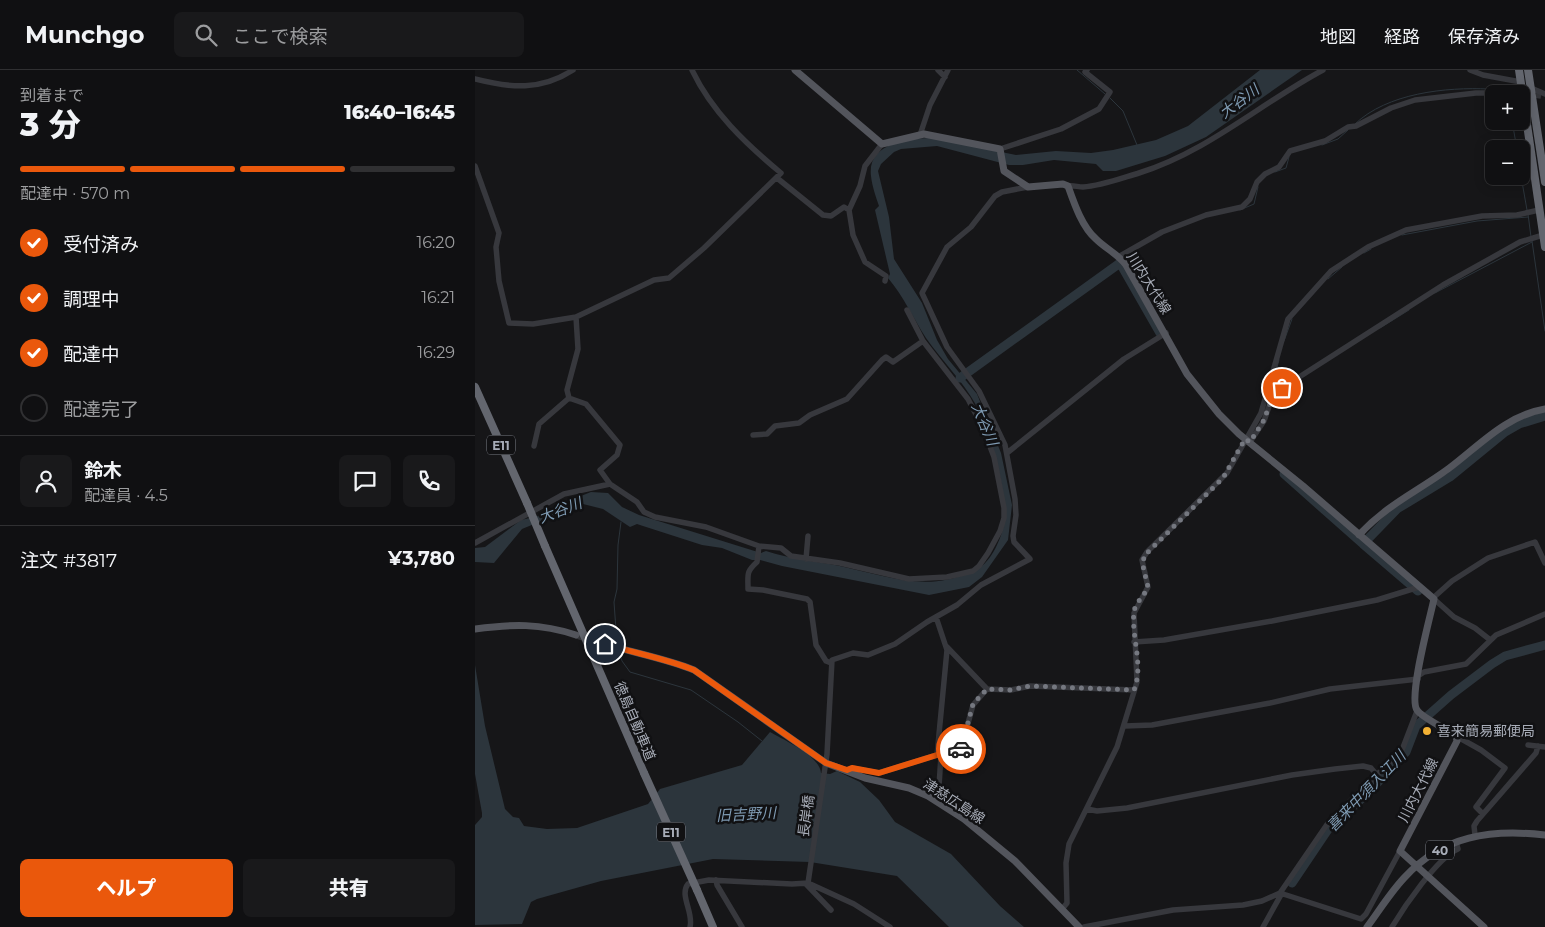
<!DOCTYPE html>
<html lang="ja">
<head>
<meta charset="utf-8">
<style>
  body { margin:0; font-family:Montserrat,"Noto Sans JP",sans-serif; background:#19191b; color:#f1f3f6; height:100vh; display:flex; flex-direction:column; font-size:19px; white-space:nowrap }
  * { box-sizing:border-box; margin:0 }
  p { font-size:16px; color:#9c9d9f }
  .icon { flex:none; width:28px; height:28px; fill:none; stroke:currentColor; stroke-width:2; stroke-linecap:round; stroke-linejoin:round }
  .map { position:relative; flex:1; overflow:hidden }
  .details { display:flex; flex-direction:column; background:#101012; width:475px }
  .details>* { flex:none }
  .buttons { position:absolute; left:1010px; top:15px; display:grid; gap:10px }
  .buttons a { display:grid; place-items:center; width:45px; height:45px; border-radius:8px; background:#101012; box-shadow:0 2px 12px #0003,0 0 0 1px #303032; font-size:25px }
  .pin { position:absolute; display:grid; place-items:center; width:42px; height:42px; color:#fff; margin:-21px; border:2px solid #fff; border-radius:50%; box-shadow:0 1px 5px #0007 }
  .courier { position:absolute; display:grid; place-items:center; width:50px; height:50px; margin:-25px; border:4px solid #ea580c; border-radius:50%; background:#fff; color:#222; box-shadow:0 1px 6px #0007 }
  .overview em { font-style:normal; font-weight:800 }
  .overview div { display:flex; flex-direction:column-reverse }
  .overview { display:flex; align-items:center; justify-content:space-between; height:85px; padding:0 20px }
  h1 { font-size:32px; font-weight:800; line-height:38px }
  .bar { display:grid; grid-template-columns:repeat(4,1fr); gap:8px 5px; align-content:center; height:60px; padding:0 20px }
  .bar i { height:6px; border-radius:4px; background:#303032 }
  .bar .current { background:#ea580c }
  .bar p { grid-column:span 4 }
  .line { display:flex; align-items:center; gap:12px; padding:0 20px; border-top:1px solid #303032 }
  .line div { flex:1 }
  .round { display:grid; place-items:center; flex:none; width:52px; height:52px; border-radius:8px; background:#19191b }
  ol { padding:0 20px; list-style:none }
  li { display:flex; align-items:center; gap:15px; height:55px }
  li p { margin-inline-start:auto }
  li .icon { padding:5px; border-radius:50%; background:#ea580c; color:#fff; stroke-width:4 }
  li:last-child { color:#9c9d9f }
  li i { width:28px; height:28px; border:2px solid #303032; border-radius:50% }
  .cta { display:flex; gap:10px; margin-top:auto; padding:10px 20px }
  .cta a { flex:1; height:58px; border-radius:8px; background:#ea580c; color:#fff; font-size:20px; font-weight:800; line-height:58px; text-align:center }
  .cta a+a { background:#19191b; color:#f1f3f6 }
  header { display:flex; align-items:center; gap:30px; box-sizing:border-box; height:70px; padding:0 25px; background:#101012; border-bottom:1px solid #303032 }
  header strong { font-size:24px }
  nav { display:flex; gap:28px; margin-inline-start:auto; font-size:18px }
  .search { width:350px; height:45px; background:#19191b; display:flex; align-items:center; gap:12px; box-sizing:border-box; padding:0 18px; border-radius:8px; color:#9c9d9f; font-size:19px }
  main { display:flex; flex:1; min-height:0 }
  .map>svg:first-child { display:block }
</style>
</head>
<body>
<header>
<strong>Munchgo</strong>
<div class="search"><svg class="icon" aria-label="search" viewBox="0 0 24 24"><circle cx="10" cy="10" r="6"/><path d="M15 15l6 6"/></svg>ここで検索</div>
<nav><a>地図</a><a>経路</a><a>保存済み</a></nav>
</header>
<main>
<section class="details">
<div class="overview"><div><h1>3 分</h1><p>到着まで</p></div><em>16:40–16:45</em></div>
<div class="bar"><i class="current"></i><i class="current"></i><i class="current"></i><i></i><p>配達中 · 570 m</p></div>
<ol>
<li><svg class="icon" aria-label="check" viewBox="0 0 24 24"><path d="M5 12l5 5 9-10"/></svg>受付済み<p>16:20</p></li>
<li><svg class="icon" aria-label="check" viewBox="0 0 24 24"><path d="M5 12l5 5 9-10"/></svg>調理中<p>16:21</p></li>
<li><svg class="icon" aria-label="check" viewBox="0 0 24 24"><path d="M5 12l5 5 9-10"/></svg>配達中<p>16:29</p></li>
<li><i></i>配達完了</li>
</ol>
<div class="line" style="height:90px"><a class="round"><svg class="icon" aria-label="person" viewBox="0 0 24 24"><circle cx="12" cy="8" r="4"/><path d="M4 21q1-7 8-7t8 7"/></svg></a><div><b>鈴木</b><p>配達員 · 4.5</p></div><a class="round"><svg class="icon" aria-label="chat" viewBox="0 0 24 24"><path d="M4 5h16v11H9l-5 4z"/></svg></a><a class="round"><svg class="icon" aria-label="phone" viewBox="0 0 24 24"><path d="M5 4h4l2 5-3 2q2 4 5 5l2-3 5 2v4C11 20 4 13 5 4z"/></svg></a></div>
<div class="line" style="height:65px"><div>注文 #3817</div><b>¥3,780</b></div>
<div class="cta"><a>ヘルプ</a><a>共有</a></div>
</section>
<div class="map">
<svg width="1070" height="857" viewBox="0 0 1070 857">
  <rect width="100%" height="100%" fill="#161618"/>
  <!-- water -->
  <path fill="#2c353c" d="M785 0H827L731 67 690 86 641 101H628L621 94 579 90 548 95H534L462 76 426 79 419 82 406 94 403 101 414 147 419 189 447 233 462 270 473 289 502 324 526 383 537 435 533 470 507 507 494 517 454 525 307 496 285 490H277L247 478 227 475 168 456 162 454 155 457 128 439 108 434 47 459 19 493 0 492V478L10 477 46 450 63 446 78 437 116 422 133 423 147 437 164 445 286 483 291 481C315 489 340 491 365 496 407 505 453 523 494 502 498 500 504 498 508 495 520 485 530 460 530 444 529 413 516 362 501 335 488 311 467 291 451 268 438 248 429 227 413 208L415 204 400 140 404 136C401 127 397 116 396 106 392 73 433 68 458 68L541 85 581 81 616 83 638 80 681 70 713 56Z
    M0 595 10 656 30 739 38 747 44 748 49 756 72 759 102 758 173 734 185 719 267 695 295 662C309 670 345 686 346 703L355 704 362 701 385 712 404 730 420 752 476 784 525 836 549 857H474L422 806 335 792 238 789 126 811 62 829 56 832 47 854 0 855V755L7 747V743L0 704Z"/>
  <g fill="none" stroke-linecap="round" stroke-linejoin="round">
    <!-- stream -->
    <path stroke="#2c353c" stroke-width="1" d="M602 0 630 24
      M635 28 648 41 662 75
      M1037 51 1042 79
      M880 54C912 23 971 17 1014 19 1020 19 1028 19 1032 21
      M847 75 863 69 873 60
      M800 102 811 98 814 87
      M1046 106 1052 140
      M765 140 779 134 783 117
      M1053 144 1056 167
      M927 165 1002 151 1053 147
      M1057 171 1070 261
      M889 183 896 179
      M853 209 867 197
      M960 223 1057 172
      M905 258 934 240
      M809 271 817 249
      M807 322 820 313
      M794 327 804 290
      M142 574 139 532 142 519 143 475 146 452
      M144 581 147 591 155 602 216 620 263 652 287 671"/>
    <!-- river -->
    <path stroke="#2c353c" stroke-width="9" d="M485 308 645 193 685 263
      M809 404 888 474 922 439 975 407 1030 362 1044 354 1070 346
      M888 474 943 521
      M817 813 854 758 892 724 931 682 941 656 976 625 1017 594 1030 586 1070 575"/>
    <!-- minor-tunnel -->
    <path stroke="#333438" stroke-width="5.5" stroke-dasharray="5.5 3" stroke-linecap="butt" d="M1044 23 1066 26"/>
    <!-- major-tunnel -->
    <path stroke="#333438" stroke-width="7" stroke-dasharray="7 3.5" stroke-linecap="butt" d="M101 565 130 574"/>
    <!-- minor -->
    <path stroke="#37383d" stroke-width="5.5" d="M463 0 470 7
      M995 0 1008 5 1046 12
      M0 9C35 18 66 21 98 0
      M1056 18 1070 24
      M445 65 455 35 473 0
      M407 74 390 96 385 116 374 140 378 165 390 192 411 206 410 211
      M525 79 586 59 624 39 635 22 610 2 612 0
      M0 96 24 163 21 177 24 211 34 253 58 254 101 247 179 210 194 208 229 178 306 103C271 74 237 42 217 0
      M302 108 348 145 356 146 369 137 374 140
      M593 116C598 115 603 117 608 117 626 116 647 108 664 103 732 82 786 33 848 0
      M645 186 687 162 731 145 767 137 775 129 782 112 790 104 804 97 815 81 850 71 873 57 881 56 916 38 940 30 1001 23H1039
      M94 328 111 334 145 375 142 385 125 400 135 414 162 432 169 442 180 447 231 457 284 476 306 478 316 486 365 493 434 509 472 507 498 501 504 496 513 483 525 461 529 448V438L519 387 508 358 493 329 448 271
      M278 365 292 364 300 356 324 353 335 345 372 329 407 290 411 287 418 292 448 271 432 240
      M775 372 789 351 797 328 807 318 968 215 1045 172 1068 165
      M59 376 64 354 94 328 92 320 103 279 101 247
      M532 383 649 289 691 263
      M0 473 89 424 135 414
      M284 476 282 492C271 502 273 504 273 519L288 520 332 529 335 532 341 575 351 591 356 593
      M331 489 333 466
      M958 528 977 511 1013 488 1060 472 1070 493
      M959 529 979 547 1000 558 1014 569
      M659 572 689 570 797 551 902 530 944 517
      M472 577 512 619 536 620 555 616 659 620
      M943 606 949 602 991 594 1021 565 1070 544
      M650 656 677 655 795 633 855 619 943 609
      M981 666 1006 680 1030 698 1001 737 1008 744
      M1053 675 1070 677
      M462 685 477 684 486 679 498 635 512 619
      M372 700 377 698 404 703 462 685 472 580 461 547
      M463 732 466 685
      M612 739 622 741 652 738 817 705 860 699 888 696 896 698 902 705
      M1000 765 999 756 1002 751 1061 683 1063 676
      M241 810 242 815 267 857
      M333 813 379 834 415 857
      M331 814 356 840
      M805 823 853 753 927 680 942 641
      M588 838 592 833 591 793 594 774 642 677 662 612 659 543 673 517 667 490 672 482 752 403 786 343 813 249 856 201 893 177 931 160 1007 146 1042 145 1064 140
      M215 857C219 843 204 825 213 814L234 810 317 814 333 813 352 684 357 590 378 583 393 585 420 574 452 552 482 535 506 515 555 489 539 472 538 466 541 445 540 429 530 375 504 321 472 277 447 223 472 177 496 157 520 126 527 122 553 117
      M609 857 698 840 768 835 787 831 805 823 886 849 891 844 925 781
      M788 857 807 823
      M917 857C929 837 962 788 983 779L981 772"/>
    <!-- major -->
    <path stroke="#53555c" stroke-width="7" d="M320 0 407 74 449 64 525 79 529 101 553 117 588 114 593 116C599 133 607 157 621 169 631 179 643 184 651 195L712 304 744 344 764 364 828 416 959 529C955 548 933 627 942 640 946 647 973 660 981 666L982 671 925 781 1009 857
      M884 465C913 434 940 423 973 399 1004 376 1030 346 1070 339
      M0 559C37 554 65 553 101 565
      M130 574C159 583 192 589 219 600L351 693 390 708 434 718 453 726 489 749 540 791 604 857
      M892 857C904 841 915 823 929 808 968 765 1016 759 1070 765"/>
    <!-- highway -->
    <path stroke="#63666e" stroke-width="8" d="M1044 0 1070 177
      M1053 0 1070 112
      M0 317 52 433
      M70 476 169 703
      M222 820 238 857"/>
    <!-- highway-bridge -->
    <path stroke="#63666e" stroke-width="8" d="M52 433 70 476
      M169 703 222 820"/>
  </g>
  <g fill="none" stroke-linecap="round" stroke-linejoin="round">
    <!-- done -->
    <path stroke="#757880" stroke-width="5" stroke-dasharray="0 9" d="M486 679 498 634 512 619 536 620 555 616 659 620C669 595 656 567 659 541 661 532 670 525 673 517L668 496 669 486 748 408 770 369 775 372 789 350 797 328 807 318"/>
    <!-- route -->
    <path stroke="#ea580c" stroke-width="6" d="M130 574C159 583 192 589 219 600L351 693 372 700 377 698 404 703 462 685 482 683 486 679"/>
  </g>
  <!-- markers -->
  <circle fill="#f2b134" stroke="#111113" stroke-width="2" cx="952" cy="661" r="5"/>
  <g text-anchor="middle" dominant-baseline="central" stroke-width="5" stroke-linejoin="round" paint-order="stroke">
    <!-- shield labels -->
    <g fill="#111113" stroke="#7b7e86" stroke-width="1">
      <rect x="12" y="365.5" width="28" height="19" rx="4"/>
      <rect x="182" y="752.5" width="28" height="19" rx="4"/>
      <rect x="951" y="770.5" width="28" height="19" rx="4"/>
    </g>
    <g font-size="12" font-weight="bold" fill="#a8adb8">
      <text x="26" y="375">E11</text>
      <text x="196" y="762">E11</text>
      <text x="965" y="780">40</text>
    </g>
    <!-- street labels -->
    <g font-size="14" fill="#a8adb8" stroke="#111113">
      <text transform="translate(674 213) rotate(58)">川内大代線</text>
      <text transform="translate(160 651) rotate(67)">徳島自動車道</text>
      <text transform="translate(943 720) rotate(-63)">川内大代線</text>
      <text transform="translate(479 731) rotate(33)">津慈広島線</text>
      <text transform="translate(331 746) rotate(-82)">長岸橋</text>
    </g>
    <!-- poi labels -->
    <g font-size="14" fill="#a8adb8" stroke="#111113" text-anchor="start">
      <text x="962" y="661">喜来簡易郵便局</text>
    </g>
    <!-- water labels -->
    <g font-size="15" font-style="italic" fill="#7f9bb3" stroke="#111113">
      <text transform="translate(764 31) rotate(-37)">大谷川</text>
      <text transform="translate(510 354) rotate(67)">大谷川</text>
      <text transform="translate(85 440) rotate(-21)">大谷川</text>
      <text transform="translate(891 721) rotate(-46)">喜来中須入江川</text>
      <text transform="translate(271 744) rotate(-3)">旧吉野川</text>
    </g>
  </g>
</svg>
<div class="buttons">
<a>+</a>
<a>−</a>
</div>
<div class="pin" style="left:807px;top:318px;background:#ea580c"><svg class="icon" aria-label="bag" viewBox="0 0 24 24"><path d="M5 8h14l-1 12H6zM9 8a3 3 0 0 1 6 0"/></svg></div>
<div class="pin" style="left:130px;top:574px;background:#1f2937"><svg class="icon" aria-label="home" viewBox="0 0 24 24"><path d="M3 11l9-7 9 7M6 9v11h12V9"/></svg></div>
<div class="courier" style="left:486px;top:679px"><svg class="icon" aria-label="car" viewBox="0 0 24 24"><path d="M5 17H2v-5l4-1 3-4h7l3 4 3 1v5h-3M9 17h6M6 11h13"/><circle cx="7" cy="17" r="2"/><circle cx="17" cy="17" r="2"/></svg></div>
</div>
</main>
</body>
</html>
